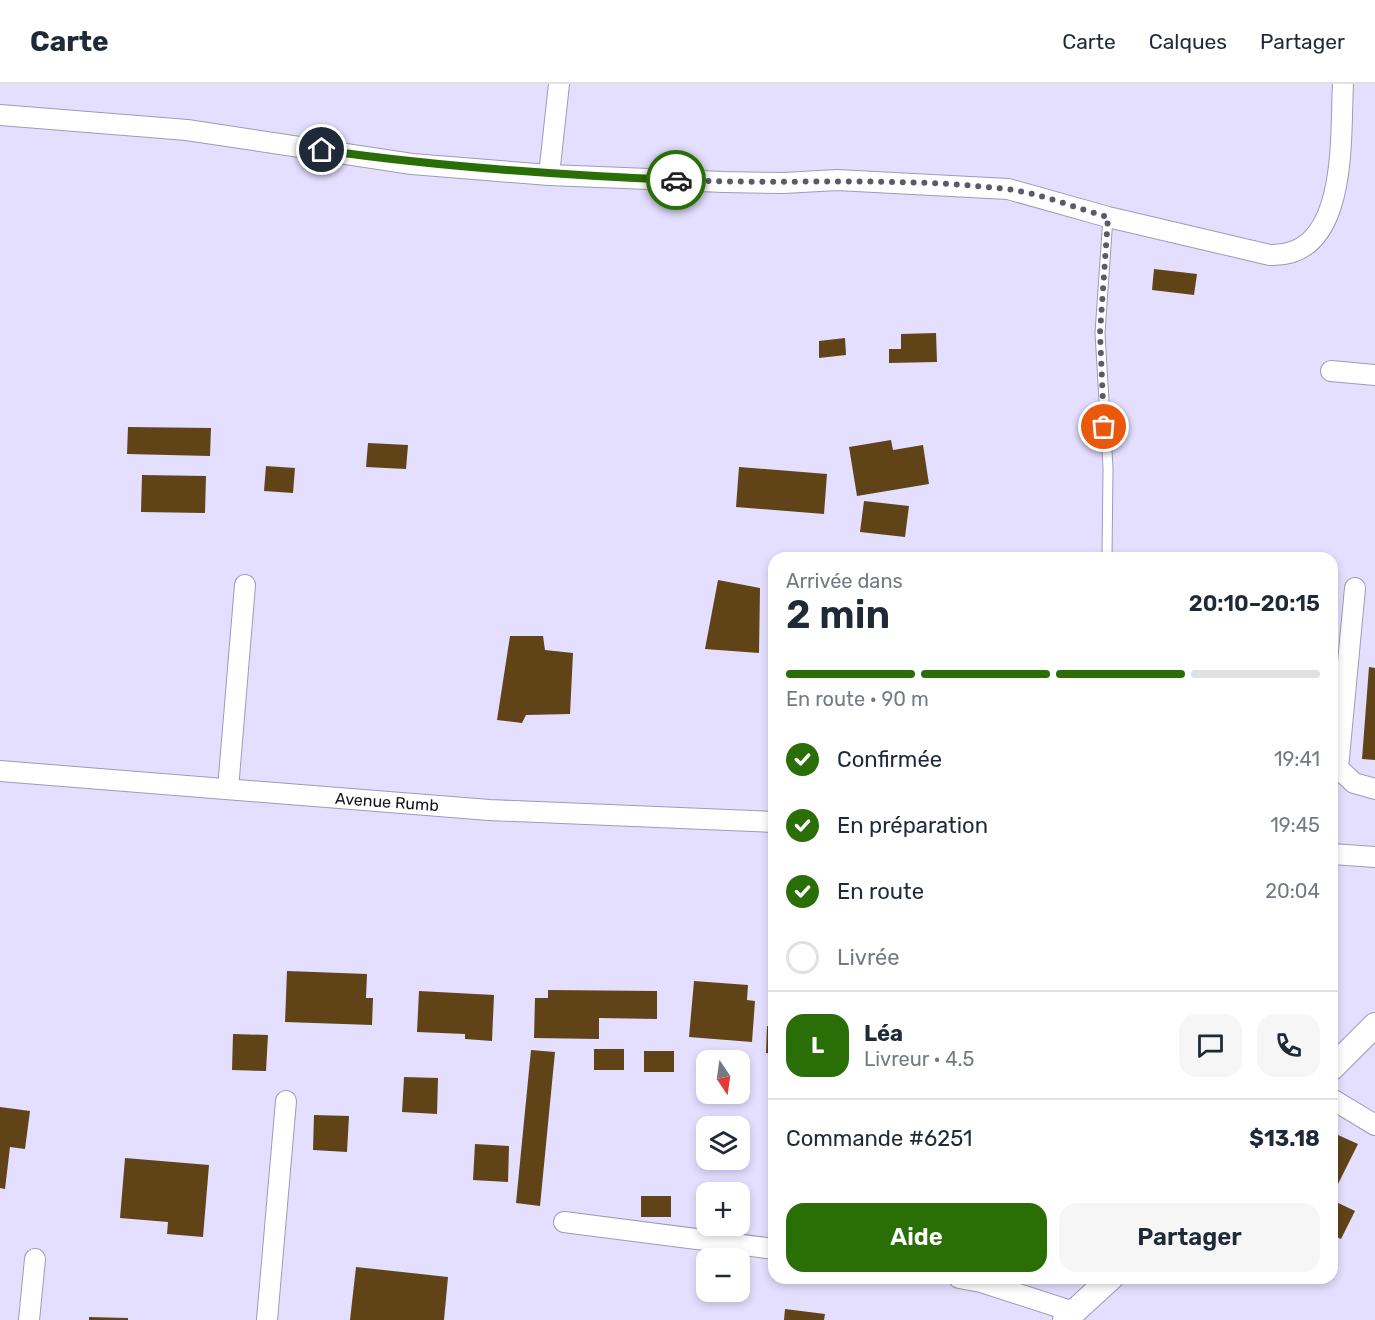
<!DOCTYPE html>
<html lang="fr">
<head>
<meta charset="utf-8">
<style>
  body { margin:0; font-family:Rubik,sans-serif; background:#f6f6f7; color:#1f2937; height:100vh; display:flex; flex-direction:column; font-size:22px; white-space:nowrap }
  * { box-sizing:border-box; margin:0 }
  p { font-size:20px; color:#747a83 }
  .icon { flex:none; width:33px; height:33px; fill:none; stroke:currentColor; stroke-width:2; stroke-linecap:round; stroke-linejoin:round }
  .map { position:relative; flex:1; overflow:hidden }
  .sheet { position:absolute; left:768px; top:468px; width:570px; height:732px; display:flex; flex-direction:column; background:#fff; border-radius:18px; box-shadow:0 3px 9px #0003 }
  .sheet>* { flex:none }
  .needle { width:39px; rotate:167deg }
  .controls { position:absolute; left:696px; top:966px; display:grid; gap:12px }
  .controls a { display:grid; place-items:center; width:54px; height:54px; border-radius:12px; background:#fff; box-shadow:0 3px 9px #0003; font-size:30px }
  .pin { position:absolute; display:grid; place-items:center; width:51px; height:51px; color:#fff; margin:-26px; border:3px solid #fff; border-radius:50%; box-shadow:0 2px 6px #0007 }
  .courier { position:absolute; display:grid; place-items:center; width:60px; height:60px; margin:-30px; border:4px solid #2a6e07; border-radius:50%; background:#fff; color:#222; box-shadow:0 2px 8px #0007 }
  .overview em { font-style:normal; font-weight:600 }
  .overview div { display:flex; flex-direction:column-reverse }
  .overview { display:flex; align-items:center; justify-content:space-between; height:102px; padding:0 18px }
  h1 { font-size:39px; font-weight:600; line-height:45px }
  .bar { display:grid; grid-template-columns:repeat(4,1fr); gap:9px 6px; align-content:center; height:72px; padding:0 18px }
  .bar i { height:8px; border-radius:4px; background:#e0e1e3 }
  .bar .current { background:#2a6e07 }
  .bar p { grid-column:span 4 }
  .line { display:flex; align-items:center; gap:15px; padding:0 18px; border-top:2px solid #e0e1e3 }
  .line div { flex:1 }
  .round { display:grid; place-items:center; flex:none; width:63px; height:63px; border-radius:18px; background:#f6f6f7 }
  ol { padding:0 18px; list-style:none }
  li { display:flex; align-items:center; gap:18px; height:66px }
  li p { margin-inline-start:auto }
  li .icon { padding:6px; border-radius:50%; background:#2a6e07; color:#fff; stroke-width:4 }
  li:last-child { color:#747a83 }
  li i { width:33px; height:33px; border:3px solid #e0e1e3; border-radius:50% }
  .button { display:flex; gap:12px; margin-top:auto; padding:12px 18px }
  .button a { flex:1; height:69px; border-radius:18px; background:#2a6e07; color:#fff; font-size:24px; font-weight:600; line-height:69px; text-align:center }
  .button a+a { background:#f6f6f7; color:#1f2937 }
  header { display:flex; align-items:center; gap:36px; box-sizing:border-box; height:84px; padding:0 30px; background:#fff; border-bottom:2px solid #e0e1e3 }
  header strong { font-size:28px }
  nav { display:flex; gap:33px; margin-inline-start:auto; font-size:21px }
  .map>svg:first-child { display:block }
</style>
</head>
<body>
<header>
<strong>Carte</strong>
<nav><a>Carte</a><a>Calques</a><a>Partager</a></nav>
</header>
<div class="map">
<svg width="1375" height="1236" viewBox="0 0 1375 1236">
  <rect width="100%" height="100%" fill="#e4dffe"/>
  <!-- building -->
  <path fill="#614318" d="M1154 185 1197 190 1194 211 1152 206Z
    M936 249 937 278 889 279V265H901V250Z
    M845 254 846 271 819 274V257Z
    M128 343 211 344 210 372 127 370Z
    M891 356 893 366 923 361 929 400 857 412 849 363Z
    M368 359 408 361 406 385 366 383Z
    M266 382 295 384 293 409 264 407Z
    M739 383 827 390 824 430 736 423Z
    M142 391 206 392 205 429 141 428Z
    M864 417 909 422 905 453 860 448Z
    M718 496 760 504 759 569 705 565Z
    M510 552H543L545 566 573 569 570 630 526 631 522 639 497 636Z
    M1369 583 1375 584V676L1362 675Z
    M287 887 367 890 366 914H373L372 941 285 938Z
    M694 897 748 901 747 916 755 917 752 958 689 953Z
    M548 906 657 907V935L599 934V955L534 954 535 914H548Z
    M419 907 494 911 492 957 465 955V950L417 948Z
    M767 942 774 943V970L766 969Z
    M233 950 268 951 266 987 232 986Z
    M594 965H624V986H594Z
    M531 966 555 968 540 1122 516 1119Z
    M644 967H674V988H644Z
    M404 993 438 994 437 1030 402 1028Z
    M0 1023 30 1027 25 1065 10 1063 5 1105 0 1104Z
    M314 1031 349 1032 347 1068 313 1066Z
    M1338 1051 1358 1060 1336 1104 1332 1102V1064Z
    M475 1060 509 1062 508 1098 473 1096Z
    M125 1074 209 1081 203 1153 167 1150 168 1138 120 1134Z
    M641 1112H671V1133H641Z
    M1332 1116 1355 1127 1341 1155 1332 1151Z
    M356 1183 448 1193 444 1236H350Z
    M785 1225 825 1230 824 1236H784Z
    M89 1233 128 1234V1236H89Z"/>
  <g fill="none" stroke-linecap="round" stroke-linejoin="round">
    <!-- service casing -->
    <g stroke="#9e9ab7" stroke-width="11">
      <path id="service" d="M1107 474 1108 384 1100 249 1108 133"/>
    </g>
    <!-- minor casing -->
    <g stroke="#9e9ab7" stroke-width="22">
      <path id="minor" d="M0 31 187 46 412 80 549 91 724 98 784 99 837 96 1008 105 1108 133 1270 171C1349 174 1340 54 1343 0
        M549 91 559 0
        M1331 287 1375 291
        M1355 504 1338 684 1354 699 1375 705
        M0 687 489 726 774 738
        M228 705 245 501
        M1332 770 1375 773
        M1332 1015 1375 1041
        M564 1138 774 1165
        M959 1194 981 1198 1074 1228
        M29 1236 35 1175
        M267 1236 286 1017"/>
    </g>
    <!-- tertiary casing -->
    <g stroke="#9e9ab7" stroke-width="26">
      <path id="tertiary" d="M1332 984 1375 941
        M1065 1236 1111 1194"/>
    </g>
    <!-- service -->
    <use href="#service" stroke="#fff" stroke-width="9"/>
    <!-- minor -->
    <use href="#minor" stroke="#fff" stroke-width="20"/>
    <!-- tertiary -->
    <use href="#tertiary" stroke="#fff" stroke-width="24"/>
  </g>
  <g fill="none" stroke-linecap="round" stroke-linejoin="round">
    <!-- done -->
    <path stroke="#5c596b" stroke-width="6" stroke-dasharray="0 10.8" d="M676 96C786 101 896 92 1006 105 1040 109 1075 124 1108 133L1100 249 1104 343"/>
    <!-- route -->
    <path stroke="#2a6e07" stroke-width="8" d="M322 66C440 83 557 91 676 96"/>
  </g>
  <g text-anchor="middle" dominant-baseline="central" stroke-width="6" stroke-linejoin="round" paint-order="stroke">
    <!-- street labels -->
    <g font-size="16" fill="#13111c" stroke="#fff">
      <text transform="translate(387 718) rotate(4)">Avenue Rumb</text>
    </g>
  </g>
</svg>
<div class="controls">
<a><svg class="needle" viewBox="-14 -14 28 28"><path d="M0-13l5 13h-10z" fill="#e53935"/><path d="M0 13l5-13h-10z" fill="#747a83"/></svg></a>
<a><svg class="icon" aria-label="layers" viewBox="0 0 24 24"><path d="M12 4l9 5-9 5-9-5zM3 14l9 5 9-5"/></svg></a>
<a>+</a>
<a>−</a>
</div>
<div class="pin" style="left:1104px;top:343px;background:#ea580c"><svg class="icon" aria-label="bag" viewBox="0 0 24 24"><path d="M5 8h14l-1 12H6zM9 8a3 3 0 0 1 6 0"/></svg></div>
<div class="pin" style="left:322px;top:66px;background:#1f2937"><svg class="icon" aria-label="home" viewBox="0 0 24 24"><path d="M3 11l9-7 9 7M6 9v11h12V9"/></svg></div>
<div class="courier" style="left:676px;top:96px"><svg class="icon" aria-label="car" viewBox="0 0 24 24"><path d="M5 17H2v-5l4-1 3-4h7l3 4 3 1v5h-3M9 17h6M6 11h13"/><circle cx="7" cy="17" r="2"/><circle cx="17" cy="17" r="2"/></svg></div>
<section class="sheet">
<div class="overview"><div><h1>2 min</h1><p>Arrivée dans</p></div><em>20:10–20:15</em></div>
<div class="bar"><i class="current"></i><i class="current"></i><i class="current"></i><i></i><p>En route · 90 m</p></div>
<ol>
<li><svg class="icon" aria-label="check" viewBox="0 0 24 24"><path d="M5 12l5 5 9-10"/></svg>Confirmée<p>19:41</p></li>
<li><svg class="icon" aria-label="check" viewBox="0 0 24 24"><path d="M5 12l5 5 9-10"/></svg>En préparation<p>19:45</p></li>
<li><svg class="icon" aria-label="check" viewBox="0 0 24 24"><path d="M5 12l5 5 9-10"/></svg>En route<p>20:04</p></li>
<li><i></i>Livrée</li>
</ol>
<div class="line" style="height:108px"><b class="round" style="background:#2a6e07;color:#fff">L</b><div><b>Léa</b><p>Livreur · 4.5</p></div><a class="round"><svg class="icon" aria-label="chat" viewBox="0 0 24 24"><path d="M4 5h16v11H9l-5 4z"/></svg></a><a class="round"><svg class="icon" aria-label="phone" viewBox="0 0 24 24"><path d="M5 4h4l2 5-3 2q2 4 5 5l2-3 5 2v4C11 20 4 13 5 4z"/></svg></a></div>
<div class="line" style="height:78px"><div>Commande #6251</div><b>$13.18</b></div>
<div class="button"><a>Aide</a><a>Partager</a></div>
</section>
</div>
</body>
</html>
